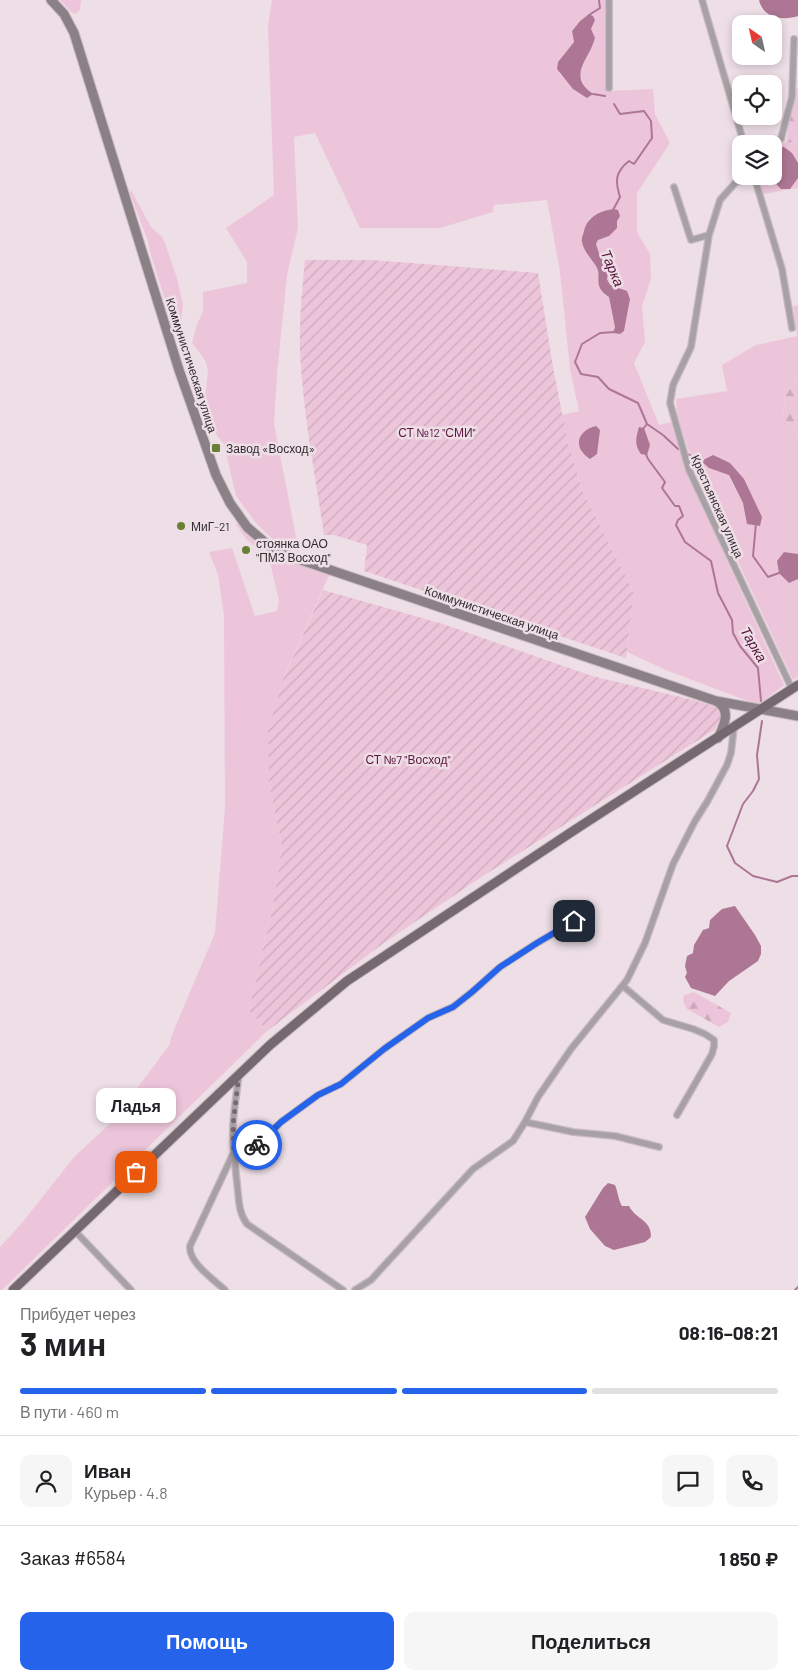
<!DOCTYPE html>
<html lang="ru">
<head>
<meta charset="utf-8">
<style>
  body { margin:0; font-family:Barlow,sans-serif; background:#f6f6f6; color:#202124; height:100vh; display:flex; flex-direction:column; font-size:19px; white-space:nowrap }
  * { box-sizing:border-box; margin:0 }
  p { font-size:16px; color:#757577 }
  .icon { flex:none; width:28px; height:28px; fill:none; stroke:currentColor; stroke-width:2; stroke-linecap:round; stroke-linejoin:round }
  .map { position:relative; height:1290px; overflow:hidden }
  .drawer { display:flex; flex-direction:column; background:#fff; flex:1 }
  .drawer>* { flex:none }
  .needle { width:32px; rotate:326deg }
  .fabs { position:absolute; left:732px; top:15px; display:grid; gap:10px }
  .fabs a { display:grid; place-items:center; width:50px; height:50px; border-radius:10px; background:#fff; box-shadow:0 2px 8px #0003; font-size:25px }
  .pin { position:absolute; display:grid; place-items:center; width:42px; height:42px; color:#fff; margin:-21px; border-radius:10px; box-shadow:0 2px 8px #0006 }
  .courier { position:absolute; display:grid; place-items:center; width:50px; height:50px; margin:-25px; border:4px solid #2563eb; border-radius:50%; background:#fff; color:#222; box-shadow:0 1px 6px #0007 }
  .bubble { position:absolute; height:35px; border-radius:10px; background:#fff; box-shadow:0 2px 8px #0003; font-size:16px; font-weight:700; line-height:35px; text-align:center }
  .headline em { font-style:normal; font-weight:700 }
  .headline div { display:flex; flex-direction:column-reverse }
  .headline { display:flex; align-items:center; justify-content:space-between; height:85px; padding:0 20px }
  h1 { font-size:32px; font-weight:700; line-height:38px }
  .bar { display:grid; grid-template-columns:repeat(4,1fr); gap:8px 5px; align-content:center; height:60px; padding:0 20px }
  .bar i { height:6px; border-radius:4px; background:#e0e0e0 }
  .bar .selected { background:#2563eb }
  .bar p { grid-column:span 4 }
  .line { display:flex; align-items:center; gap:12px; padding:0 20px; border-top:1px solid #e0e0e0 }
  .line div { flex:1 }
  .round { display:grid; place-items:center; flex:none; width:52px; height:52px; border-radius:10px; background:#f6f6f6 }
  .action { display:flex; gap:10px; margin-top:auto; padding:10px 20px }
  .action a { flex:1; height:58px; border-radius:10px; background:#2563eb; color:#fff; font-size:20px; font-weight:700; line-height:58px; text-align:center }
  .action a+a { background:#f6f6f6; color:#202124 }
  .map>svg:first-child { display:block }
</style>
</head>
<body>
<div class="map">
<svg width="798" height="1290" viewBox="0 0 798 1290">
  <defs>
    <pattern id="forest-firs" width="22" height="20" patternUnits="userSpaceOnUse" patternTransform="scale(1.25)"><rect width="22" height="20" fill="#edc5da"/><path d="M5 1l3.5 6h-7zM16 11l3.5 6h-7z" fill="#cca9bb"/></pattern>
    <pattern id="garden-furrows" width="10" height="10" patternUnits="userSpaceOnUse" patternTransform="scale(1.25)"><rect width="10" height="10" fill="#edc5da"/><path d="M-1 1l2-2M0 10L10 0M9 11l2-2" fill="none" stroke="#cca9bb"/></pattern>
  </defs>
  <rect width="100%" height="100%" fill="#eedee6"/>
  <!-- grass -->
  <path fill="#edc5da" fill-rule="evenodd" d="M60 0H81L80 9 76 14 71 12Z
    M272 0H605L606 91 653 89 655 114 670 143 637 193V232L650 254 651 279 642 306 645 342 634 363 659 425 671 422 687 473 784 685 759 704 750 702 666 670 627 652 634 593 582 490 568 443 562 415 579 411 570 369 560 272 547 200 494 205 493 212 440 228H360L315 133 294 137 298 228 287 275 277 374 274 424 299 552 276 543 256 523 236 496 224 444 217 436 205 399 208 370 205 360 192 343 197 324 203 312V292L247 283V262L226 228 274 195 268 26ZM589 14 593 16 595 20 591 30 594 43 581 67 580 76 586 89 564 78 560 74 558 62 574 42 572 30 580 21ZM596 214 609 236 598 240 596 243 610 286 619 287 630 299 624 331 609 297 604 293 597 267 587 254 585 228 589 219Z
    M782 141 786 143 798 141V163L792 153 777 146 774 147V144Z
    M758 176H765L761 180 769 186 776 184 781 189H789L798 176V188L763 194Z
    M131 190 151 227 162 237 165 243 177 278 183 305 181 322 172 316 166 303 150 252 148 241 130 193Z
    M798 305V379L786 393 783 418 798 434V554L784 552 789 583 798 579V677L793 680 694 467 677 415 676 399 727 391 722 365 756 345 797 336 793 306ZM728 475 762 517 748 520 743 503Z
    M238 522 261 543 330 573 284 676 269 784 282 846 273 906 249 1010 267 1031 2 1290H0V1247L21 1224 75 1156 113 1121 170 1044 171 1037 215 933 225 807 224 615 218 575 209 552 232 548 255 616 277 611 279 601 269 558 246 539 236 524Z"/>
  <!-- forest -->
  <path fill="url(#forest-firs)" d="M798 88V141L786 143 794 90Z
    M798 379V434L783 418 786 393Z
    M694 992 731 1013 728 1022 719 1027 687 1009 683 1002 684 995Z"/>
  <!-- garden -->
  <path fill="url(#garden-furrows)" d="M305 260H372L538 273 553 367 568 443 582 490 634 593 626 658 364 571 367 545 334 535H324C315 474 303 413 300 352 299 322 302 291 305 260Z
    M323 590 443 624 592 676 693 700 717 707 722 719 714 730 483 876 381 945 267 1031 249 1010 273 906 282 846 269 784 268 731 284 677Z"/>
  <!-- water -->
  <path fill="#ad7694" d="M759 0H798V16C783 21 763 18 759 0Z
    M589 14 593 16 595 20 591 29 595 38C590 59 566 75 593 94L587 98 573 89 557 69 558 62 574 42 572 31 580 21Z
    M777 146 784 147 792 153 798 163V178L790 189H781L776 184 762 185 761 180 765 176H774V147Z
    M613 209 618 210 620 216 617 221V228L609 236 598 240 596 244 599 253 609 271 607 279 610 285 627 291 630 299 624 331 620 334 613 333 615 327 609 297C591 285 603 277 596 266 591 258 584 252 582 242 581 239 583 235 584 231 588 216 600 211 613 209Z
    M596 426 600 430 597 454 590 459C573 448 576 431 596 426Z
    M639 427 644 428 650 445 647 455 641 454C634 445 636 437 639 427Z
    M713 455 730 463 744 479 762 517 760 526 747 524 743 503 729 475 709 468 701 461Z
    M784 552 798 554V579L789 583 779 573 777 561Z
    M735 906 755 935 761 946V954L758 961 729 981 715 996 691 988 685 977 687 973 685 966 687 956 693 953 694 945 703 930 709 928 710 920 722 909Z
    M608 1183 615 1185C618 1192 618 1199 622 1206H629C636 1220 651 1219 651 1237L645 1242 614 1250 605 1246 590 1229 585 1217 603 1188Z"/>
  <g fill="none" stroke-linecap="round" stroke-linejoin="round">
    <!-- stream -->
    <path stroke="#ad7694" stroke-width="2" d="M589 15 600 8 599 0
      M593 94 605 96
      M613 210 620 197C615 181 615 172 629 161L634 164 652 138 651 121 644 111 620 114 614 104
      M615 332 600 333 582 344 575 362 581 374 598 377 609 389 638 403 647 424 643 429
      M647 424 663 435 678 449
      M646 454 648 459 665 482 662 488 675 506H679L683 516 678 520 676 525 685 542 711 561 718 593 732 620 733 633 740 646 758 668 761 701
      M688 454 702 462
      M756 523 753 556 768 577 779 573
      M762 721 757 755 759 779 753 791 743 804 727 846 735 863 753 876 777 882 792 876H798
      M795 1290 798 1287"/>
    <!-- minor casing -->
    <g stroke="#c8bac1" stroke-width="8">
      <path id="minor" d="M702 0 744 144
        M609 88V0
        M767 144 781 139 792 97 794 39
        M754 176 782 269 792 328
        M755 179 736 182 720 200 709 235 691 347 673 385 670 403 689 470 792 689
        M674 187 691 240 709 235
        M623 986 663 1020 693 1029 705 1034 714 1040V1046L712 1054 677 1115
        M239 1074C237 1091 234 1108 233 1125 232 1144 235 1164 237 1183 239 1199 238 1212 247 1224L343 1290
        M525 1122 573 1132 615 1136 659 1147
        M234 1152H246L256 1147 281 1122 318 1095 341 1084 384 1049 428 1018 453 1007 472 992 500 967 537 943 582 917
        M75 1231 131 1290
        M225 1290C213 1279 188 1262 190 1246L233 1154
        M355 1290 371 1280 381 1269 473 1169 513 1141 525 1122 538 1097 571 1049 627 980 645 943 673 864 695 821 707 802 727 765 731 753 734 727"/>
    </g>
    <!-- secondary casing -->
    <g stroke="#c8bac1" stroke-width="11">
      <path id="secondary" d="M51 0 64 14 74 33 179 370 216 475 230 503 247 527 269 546 295 558 716 701 798 716
        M716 701C732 709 724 726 718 738"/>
    </g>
    <!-- primary casing -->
    <g stroke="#c8bac1" stroke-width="11">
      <path id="primary" d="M13 1290 270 1045 347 981 573 831 798 685"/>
    </g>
    <!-- minor -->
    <use href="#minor" stroke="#a7a0a4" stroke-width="5.5"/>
    <!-- secondary -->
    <use href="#secondary" stroke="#8a8085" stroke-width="9"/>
    <!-- primary -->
    <use href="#primary" stroke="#75696f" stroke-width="9"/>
  </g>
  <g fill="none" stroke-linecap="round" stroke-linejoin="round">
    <!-- done -->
    <path stroke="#746a6f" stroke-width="5" stroke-dasharray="0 9" d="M136 1172 239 1074 233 1125 234 1152H246L257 1145"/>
    <!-- route -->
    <path stroke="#2563eb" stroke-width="6" d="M257 1145 281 1122 318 1095 341 1084 384 1049 428 1018 453 1007 472 992 500 967 537 943 574 921"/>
  </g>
  <!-- markers -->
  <g fill="#697f31" stroke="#eedee6" stroke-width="2">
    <rect x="211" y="443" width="10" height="10" rx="2.5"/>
    <circle cx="181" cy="526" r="5"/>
    <circle cx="246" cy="550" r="5"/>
  </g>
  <g text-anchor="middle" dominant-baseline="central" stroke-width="5" stroke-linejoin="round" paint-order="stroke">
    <!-- street labels -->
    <g font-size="12" fill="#322c2f" stroke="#eedee6">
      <text transform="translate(192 365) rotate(72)">Коммунистическая улица</text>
      <text transform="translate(718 506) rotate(66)">Крестьянская улица</text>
      <text transform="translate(492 612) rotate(19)">Коммунистическая улица</text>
    </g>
    <!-- park labels -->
    <g font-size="12" fill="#5b1742" stroke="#eedee6">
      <text x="437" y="432">СТ №12 "СМИ"</text>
      <text x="408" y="759">СТ №7 "Восход"</text>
    </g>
    <!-- poi labels -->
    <g font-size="12" fill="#322c2f" stroke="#eedee6" text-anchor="start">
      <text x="226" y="448">Завод «Восход»</text>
      <text x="191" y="526">МиГ-21</text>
      <text x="256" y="543">стоянка ОАО<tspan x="256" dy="14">"ПМЗ Восход"</tspan></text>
    </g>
    <!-- water labels -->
    <g font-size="14" font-style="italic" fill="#55113c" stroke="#eedee6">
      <text transform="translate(613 268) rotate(67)">Тарка</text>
      <text transform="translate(754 644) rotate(60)">Тарка</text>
    </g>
  </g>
</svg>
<div class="fabs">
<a><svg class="needle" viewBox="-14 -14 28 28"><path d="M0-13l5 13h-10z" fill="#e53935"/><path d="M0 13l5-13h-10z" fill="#757577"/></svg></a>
<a><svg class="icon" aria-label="locate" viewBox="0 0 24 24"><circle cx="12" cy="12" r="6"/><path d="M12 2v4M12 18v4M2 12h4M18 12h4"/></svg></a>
<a><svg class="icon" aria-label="layers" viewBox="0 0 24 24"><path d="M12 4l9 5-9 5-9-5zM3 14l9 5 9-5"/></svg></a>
</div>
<div class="pin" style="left:136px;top:1172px;background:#ea580c"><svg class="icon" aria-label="bag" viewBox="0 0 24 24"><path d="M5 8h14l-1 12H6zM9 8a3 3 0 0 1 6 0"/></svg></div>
<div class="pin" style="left:574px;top:921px;background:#1f2937"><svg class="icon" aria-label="home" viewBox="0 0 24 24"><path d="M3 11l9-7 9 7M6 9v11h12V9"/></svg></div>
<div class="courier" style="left:257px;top:1145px"><svg class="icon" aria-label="bike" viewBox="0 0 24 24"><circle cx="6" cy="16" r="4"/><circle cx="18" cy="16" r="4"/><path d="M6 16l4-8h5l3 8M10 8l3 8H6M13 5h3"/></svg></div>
<div class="bubble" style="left:96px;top:1088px;width:80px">Ладья</div>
</div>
<section class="drawer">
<div class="headline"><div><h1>3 мин</h1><p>Прибудет через</p></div><em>08:16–08:21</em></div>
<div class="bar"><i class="selected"></i><i class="selected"></i><i class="selected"></i><i></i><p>В пути · 460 m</p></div>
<div class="line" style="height:90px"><a class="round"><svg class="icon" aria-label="person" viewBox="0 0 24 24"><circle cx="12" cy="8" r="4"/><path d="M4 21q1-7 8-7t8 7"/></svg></a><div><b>Иван</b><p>Курьер · 4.8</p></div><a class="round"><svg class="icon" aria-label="chat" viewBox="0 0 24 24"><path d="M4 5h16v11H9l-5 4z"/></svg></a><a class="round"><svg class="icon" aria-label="phone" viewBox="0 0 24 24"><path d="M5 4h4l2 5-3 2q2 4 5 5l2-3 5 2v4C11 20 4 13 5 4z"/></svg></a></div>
<div class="line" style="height:65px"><div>Заказ #6584</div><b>1 850 ₽</b></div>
<div class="action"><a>Помощь</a><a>Поделиться</a></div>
</section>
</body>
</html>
